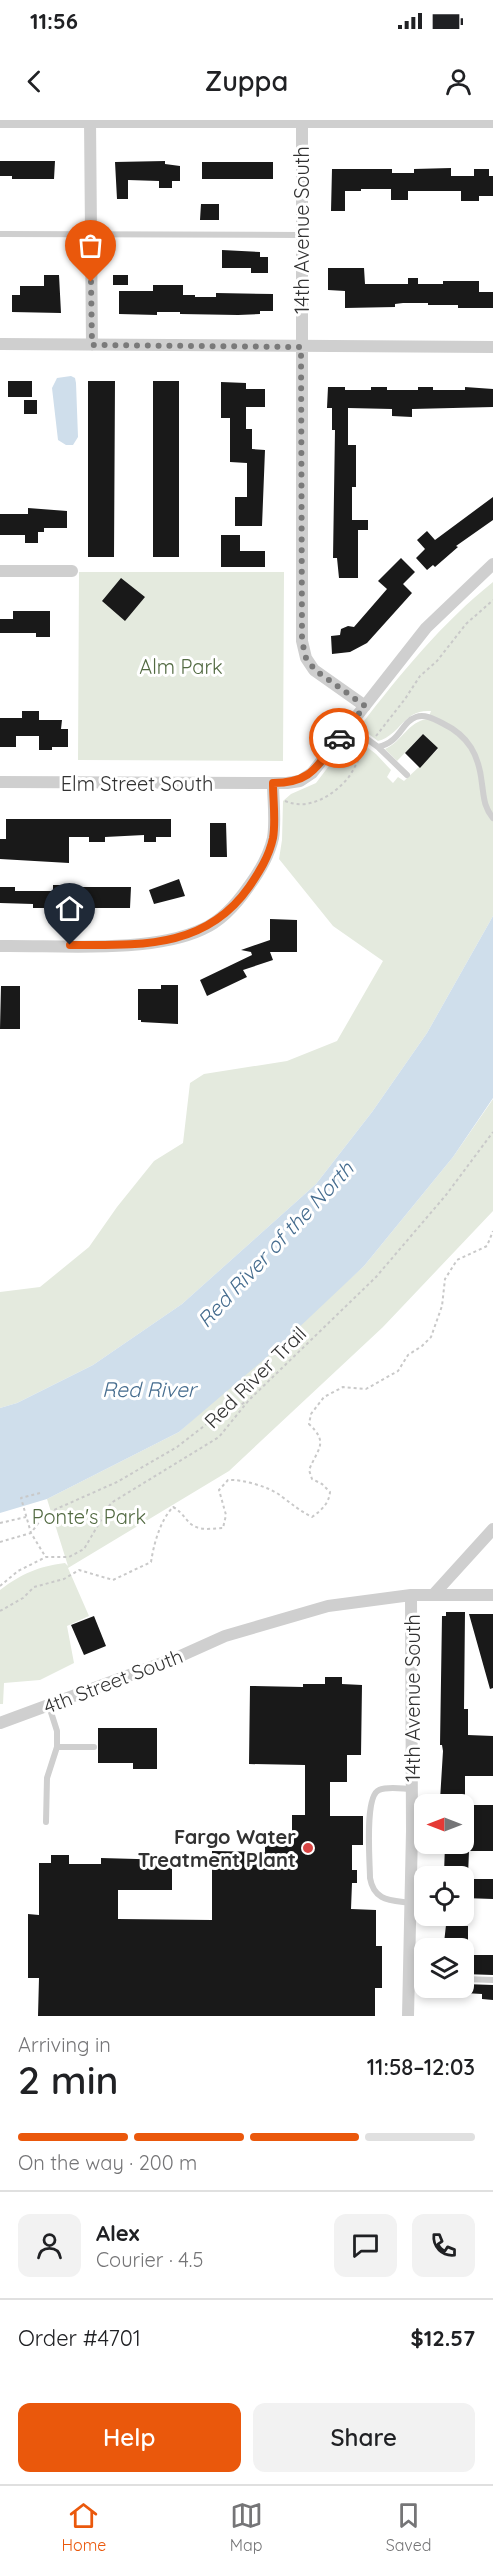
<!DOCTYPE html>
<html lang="en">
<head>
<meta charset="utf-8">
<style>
  body { margin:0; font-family:Quicksand,sans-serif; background:#f2f2f2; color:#202124; height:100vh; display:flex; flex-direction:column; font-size:22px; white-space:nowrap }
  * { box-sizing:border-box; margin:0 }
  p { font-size:20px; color:#757577 }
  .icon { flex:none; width:33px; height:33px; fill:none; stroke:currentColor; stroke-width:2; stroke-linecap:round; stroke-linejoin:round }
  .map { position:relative; height:1896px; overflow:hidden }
  .details { display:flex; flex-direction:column; background:#fff; flex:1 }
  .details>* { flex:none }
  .needle { width:39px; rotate:270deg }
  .buttons { position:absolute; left:414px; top:1674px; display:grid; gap:12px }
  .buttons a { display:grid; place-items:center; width:60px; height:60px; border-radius:12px; background:#fff; box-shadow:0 3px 9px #0003; font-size:30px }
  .pin { position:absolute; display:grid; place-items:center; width:51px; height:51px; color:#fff; margin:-62px -26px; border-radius:50% 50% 50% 0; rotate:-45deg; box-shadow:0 0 6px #0007 }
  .pin .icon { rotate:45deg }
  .courier { position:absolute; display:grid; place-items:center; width:60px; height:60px; margin:-30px; border:4px solid #ea580c; border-radius:50%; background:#fff; color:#222; box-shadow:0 2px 8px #0007 }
  .overview em { font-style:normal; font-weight:600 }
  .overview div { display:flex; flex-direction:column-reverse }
  .overview { display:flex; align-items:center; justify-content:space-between; height:102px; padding:0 18px }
  h1 { font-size:39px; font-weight:600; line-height:45px }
  .bar { display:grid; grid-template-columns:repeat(4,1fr); gap:9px 6px; align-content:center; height:72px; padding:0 18px }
  .bar i { height:8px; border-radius:4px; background:#e0e0e0 }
  .bar .active { background:#ea580c }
  .bar p { grid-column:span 4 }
  .line { display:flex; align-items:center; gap:15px; padding:0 18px; border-top:2px solid #e0e0e0 }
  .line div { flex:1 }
  .round { display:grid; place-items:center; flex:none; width:63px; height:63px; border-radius:12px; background:#f2f2f2 }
  .primary-button { display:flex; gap:12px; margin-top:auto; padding:12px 18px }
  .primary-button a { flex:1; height:69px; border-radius:12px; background:#ea580c; color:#fff; font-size:24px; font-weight:600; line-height:69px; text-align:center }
  .primary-button a+a { background:#f2f2f2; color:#202124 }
  .status { display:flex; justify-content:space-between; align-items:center; height:42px; padding:0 30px; background:#fff; direction:ltr }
  .status svg { height:16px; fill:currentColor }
  header { display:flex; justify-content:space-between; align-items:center; height:78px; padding:0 18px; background:#fff; font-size:27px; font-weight:600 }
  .dock { display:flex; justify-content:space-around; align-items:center; height:84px; border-top:2px solid #e0e0e0; background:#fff; font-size:16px; color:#757577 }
  .dock a { display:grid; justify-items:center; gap:3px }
  .dock .active { color:#ea580c }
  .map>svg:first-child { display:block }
</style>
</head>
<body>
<div class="status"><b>11:56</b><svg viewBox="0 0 49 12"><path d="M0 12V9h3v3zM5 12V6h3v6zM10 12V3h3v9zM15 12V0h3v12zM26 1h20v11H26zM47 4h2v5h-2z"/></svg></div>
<header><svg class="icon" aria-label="back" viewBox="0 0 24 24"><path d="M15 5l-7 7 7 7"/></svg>Zuppa<svg class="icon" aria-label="person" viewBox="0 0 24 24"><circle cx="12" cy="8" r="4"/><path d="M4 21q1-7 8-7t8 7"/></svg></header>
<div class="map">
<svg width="493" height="1896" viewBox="0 0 493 1896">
  <rect width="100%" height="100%" fill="#fff"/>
  <!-- green -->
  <path fill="#e4eade" d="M79 452H284L283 641 78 640Z
    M493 462V796L427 913 372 992 316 1064 182 1184 93 1245 17 1283 0 1288V1172L40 1167 89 1127 117 1087 154 1041 183 1023 190 963 204 954 287 941 337 921 383 841 333 806 279 739 282 720 283 681 291 674 316 663 350 618 354 617 376 634 391 650 387 657 393 663 398 657 404 661 438 629 423 614 397 641 385 629C402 622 408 601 428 599L431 591C403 589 402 614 378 621L362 609 361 605C401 553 443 502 493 462Z
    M493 979V1091L383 1207 229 1351 68 1448 89 1496 67 1506 74 1543 40 1560 4 1563 3 1584H0V1470C23 1453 37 1447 65 1443L68 1446 47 1379 179 1312 364 1146 453 1037Z"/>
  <!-- water -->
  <path fill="#cfdeeb" d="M71 256 75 258 76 263 78 317 73 325H66L58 320 52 268 57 258Z
    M493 796V978L453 1037 364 1146 274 1231 179 1312 47 1379 0 1393V1288L17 1283 93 1245 182 1184 316 1064 372 992 427 913Z"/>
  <!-- building -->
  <path fill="#191919" d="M0 41H55L54 59H12V56H0Z
    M165 41V44L180 46V61H172V68H159V61L128 60V79H117L115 42Z
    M202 42H273V59H202Z
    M451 48V56H474V49H489V56H493V76H479V81H461V71H408V80H391V69H361V71H345V91H331L332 49H392V53H414V49Z
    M201 84H219V100H200Z
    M222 130 260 132V137H268V153H251V148H222Z
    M328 148H364L365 164H408V158H418V164H443V161H479V172H493V188H458V185H428V183H403L395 184V187L345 188V171L328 170Z
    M44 155H59L61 193 12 192V175H20V166H44Z
    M113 155H128V165H113Z
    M153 165H183V175H195V177H216V173L273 174V191H260V194L238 195 180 194V192H157V195L119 194V171H153Z
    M8 261H32V277H8Z
    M88 261H115L114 437H88Z
    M153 261H179V437H153Z
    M221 262 246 263V269H265V287H246V309H252V329L265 330 262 406H235V377H247V343L230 342V298H221Z
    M328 267H345V270H371V267H387V270H418V267H433V270H465V267L493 269V287L412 289V297L392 296V289L348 288V325H356V367H352V400H368V410H358V458H339L337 438H333L335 310H332V288H327Z
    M24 280H37V294H24Z
    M493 377V400L456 426 458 427 435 447 433 445 427 450 416 438 425 429 417 420 427 411 435 420Z
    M28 388 67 391V408H44V412H38V423H25V415H0V394H28Z
    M221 415H240V431H265V447H221Z
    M401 438 415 452 403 464 412 473 367 523 350 532 332 534 331 516 340 515 341 509 348 506 354 507 387 469 378 461Z
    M121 458 145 477 125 501 102 481Z
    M13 491H50V517H36V513H0V499H13Z
    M22 591H39V600H62L61 609H68V627H52V630H39V616H16V627H0V598H22Z
    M423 614 438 628 420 648 405 633Z
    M6 699H171V717H156V722H144V715L105 717V722H89V717H69V743L0 739V719H6Z
    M210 703H226L227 737H210Z
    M179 759 185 776 154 784 149 770Z
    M53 765H69V767H131L130 788H33V784L0 783V767H15V771H53Z
    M270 799 297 800V832H270L273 840 243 850 247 857 207 876 200 860 252 835 251 832 241 830 270 820Z
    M161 865H178V904L141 902V900H138V869H161Z
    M1 866H20V909H0Z
    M446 1492H465L464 1589H468V1615L493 1616V1656H465V1680H440L443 1631 442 1625H440L442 1496H446Z
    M469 1494H493V1568L490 1569Z
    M94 1496 106 1526 84 1535 71 1505Z
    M325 1557H342V1564L362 1565 361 1635H347V1662H330V1696H363V1725H352V1750H357V1763H352L351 1789 376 1790V1826H382V1868H375V1896H38L39 1858H28V1794L39 1795V1743H51V1735H69V1744H101V1738L172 1740V1770H118V1799L212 1800V1731L265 1732V1713H292V1695H305V1645L249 1644 250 1566 303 1567V1564H325Z
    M98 1608H157V1649H133V1643H98Z
    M464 1685H493V1731H469L468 1755 444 1754 445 1724H464Z
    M464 1759H493V1779L464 1778Z
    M447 1796H462V1806H468V1823H444Z
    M464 1835H493V1855L464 1854Z
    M464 1864 493 1865V1880L482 1879V1874L464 1873Z"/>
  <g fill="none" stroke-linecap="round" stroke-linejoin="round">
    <!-- path -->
    <path stroke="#c9c9c9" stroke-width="2" stroke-dasharray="3 3" stroke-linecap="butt" d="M376 616 405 579 420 556 437 541 466 504 493 480
      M285 681C308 691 333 676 348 658 355 649 358 638 365 630
      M40 1373 21 1378 31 1413 45 1436
      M0 1403 26 1397
      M0 1422 31 1413 45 1394 117 1362 177 1327 208 1303 247 1281
      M0 1466 18 1451 46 1437H69L84 1429 111 1383 219 1317 249 1280 376 1157 446 1075 493 1012
      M0 1491 23 1478 34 1467 64 1459 79 1450 113 1460 151 1442C154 1423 160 1401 173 1387 184 1393 186 1402 194 1406 202 1411 215 1408 223 1408L226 1395 219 1370 228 1360C242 1359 270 1367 281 1376 292 1384 300 1391 312 1397 322 1390 329 1383 330 1372L322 1364 312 1359 309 1350C318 1328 329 1323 309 1304L311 1294 324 1277 343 1267 366 1269 398 1251 408 1235 422 1226 431 1217 442 1186 445 1159 457 1140 487 1126 493 1111"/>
    <!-- lane -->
    <path stroke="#cfcfcf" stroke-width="6" d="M0 114 301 115
      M349 606 378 627C401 622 401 602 416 597 425 594 434 599 442 603 469 616 479 635 482 664 484 678 484 687 493 698
      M378 627 407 655
      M57 1627H94
      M46 1702 47 1658 57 1627V1611L49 1586
      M410 1783C390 1780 374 1781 370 1758 370 1742 364 1676 379 1670 388 1666 403 1669 412 1669
      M409 1857 424 1858
      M464 1859 493 1860"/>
    <!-- street -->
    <path stroke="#cfcfcf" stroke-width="12" d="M90 0 92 225
      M302 0V521L306 538 314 550 365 586
      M0 2H493
      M0 224 493 227
      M0 451H72
      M0 662 287 663 300 661 312 653 426 508 493 444
      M0 826C59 825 150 834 203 809 221 801 238 782 249 766 260 751 269 736 273 718 276 700 273 680 273 663
      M434 1474 493 1409
      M0 1603 176 1538 225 1516 328 1486 411 1475H493
      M408 1896 412 1711 411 1475"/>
  </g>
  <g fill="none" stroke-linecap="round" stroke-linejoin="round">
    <!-- done -->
    <path stroke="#7a7a7a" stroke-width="6" stroke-dasharray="0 10.8" d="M91 162 92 225 301 227 302 521 306 538 315 550 365 586 339 618"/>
    <!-- route -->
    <path stroke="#ea580c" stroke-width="8" d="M70 825C138 825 205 830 249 767 259 752 269 737 273 718 276 701 273 681 273 663 313 663 317 645 339 618"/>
  </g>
  <!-- markers -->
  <circle fill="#d84544" stroke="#fff" stroke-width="2" cx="308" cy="1728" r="6"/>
  <g text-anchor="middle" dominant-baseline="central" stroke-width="6" stroke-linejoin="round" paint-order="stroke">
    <!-- street labels -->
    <g font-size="20" fill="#323232" stroke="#fff">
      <text transform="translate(301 110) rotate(-90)">14th Avenue South</text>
      <text x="137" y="663">Elm Street South</text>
      <text transform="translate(255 1257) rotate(-45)">Red River Trail</text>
      <text transform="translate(113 1561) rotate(-21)">4th Street South</text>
      <text transform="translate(412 1578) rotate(-90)">14th Avenue South</text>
    </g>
    <!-- park labels -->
    <g font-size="20" fill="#526a42" stroke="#fff">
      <text x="181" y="546">Alm Park</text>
      <text x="89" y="1396">Ponte's Park</text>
    </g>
    <!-- poi labels -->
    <g font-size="20" font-weight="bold" fill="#323232" stroke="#fff" text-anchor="end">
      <text x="296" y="1716">Fargo Water<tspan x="296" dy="23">Treatment Plant</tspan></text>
    </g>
    <!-- water labels -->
    <g font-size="21" font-style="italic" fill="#456c8e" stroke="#fff">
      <text transform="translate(275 1124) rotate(-47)">Red River of the North</text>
      <text x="149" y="1269">Red River</text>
    </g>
  </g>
</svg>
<div class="buttons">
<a><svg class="needle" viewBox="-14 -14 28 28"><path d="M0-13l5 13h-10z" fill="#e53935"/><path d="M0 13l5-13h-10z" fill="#757577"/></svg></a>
<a><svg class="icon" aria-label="locate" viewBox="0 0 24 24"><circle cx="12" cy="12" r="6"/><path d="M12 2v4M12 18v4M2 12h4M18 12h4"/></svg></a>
<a><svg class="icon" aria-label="layers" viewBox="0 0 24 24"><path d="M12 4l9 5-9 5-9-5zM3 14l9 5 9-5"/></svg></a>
</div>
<div class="pin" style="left:91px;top:162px;background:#ea580c"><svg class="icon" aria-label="bag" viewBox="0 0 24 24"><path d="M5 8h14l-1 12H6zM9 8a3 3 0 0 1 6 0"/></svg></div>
<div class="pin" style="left:70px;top:825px;background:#1f2937"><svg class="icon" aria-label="home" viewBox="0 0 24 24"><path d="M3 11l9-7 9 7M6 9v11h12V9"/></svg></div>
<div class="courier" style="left:339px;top:618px"><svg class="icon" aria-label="car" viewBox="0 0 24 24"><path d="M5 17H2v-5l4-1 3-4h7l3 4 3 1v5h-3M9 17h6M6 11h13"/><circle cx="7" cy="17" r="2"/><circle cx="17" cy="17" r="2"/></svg></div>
</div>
<section class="details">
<div class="overview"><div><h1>2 min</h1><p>Arriving in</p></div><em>11:58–12:03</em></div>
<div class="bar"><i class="active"></i><i class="active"></i><i class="active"></i><i></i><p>On the way · 200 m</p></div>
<div class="line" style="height:108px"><a class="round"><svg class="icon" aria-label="person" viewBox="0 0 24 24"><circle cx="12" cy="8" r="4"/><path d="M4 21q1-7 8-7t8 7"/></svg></a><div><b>Alex</b><p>Courier · 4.5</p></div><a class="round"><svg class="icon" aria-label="chat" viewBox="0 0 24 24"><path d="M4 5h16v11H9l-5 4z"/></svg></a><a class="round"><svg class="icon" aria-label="phone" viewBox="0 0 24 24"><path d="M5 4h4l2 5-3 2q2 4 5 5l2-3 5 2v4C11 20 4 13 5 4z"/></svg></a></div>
<div class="line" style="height:78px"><div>Order #4701</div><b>$12.57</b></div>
<div class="primary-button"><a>Help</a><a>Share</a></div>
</section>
<nav class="dock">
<a class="active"><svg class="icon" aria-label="home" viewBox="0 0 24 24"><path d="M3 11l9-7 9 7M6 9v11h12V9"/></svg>Home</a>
<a><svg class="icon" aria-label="map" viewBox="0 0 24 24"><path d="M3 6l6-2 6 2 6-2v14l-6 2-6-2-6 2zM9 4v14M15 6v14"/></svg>Map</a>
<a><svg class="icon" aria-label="saved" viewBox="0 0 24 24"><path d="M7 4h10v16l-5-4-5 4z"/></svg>Saved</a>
</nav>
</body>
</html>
